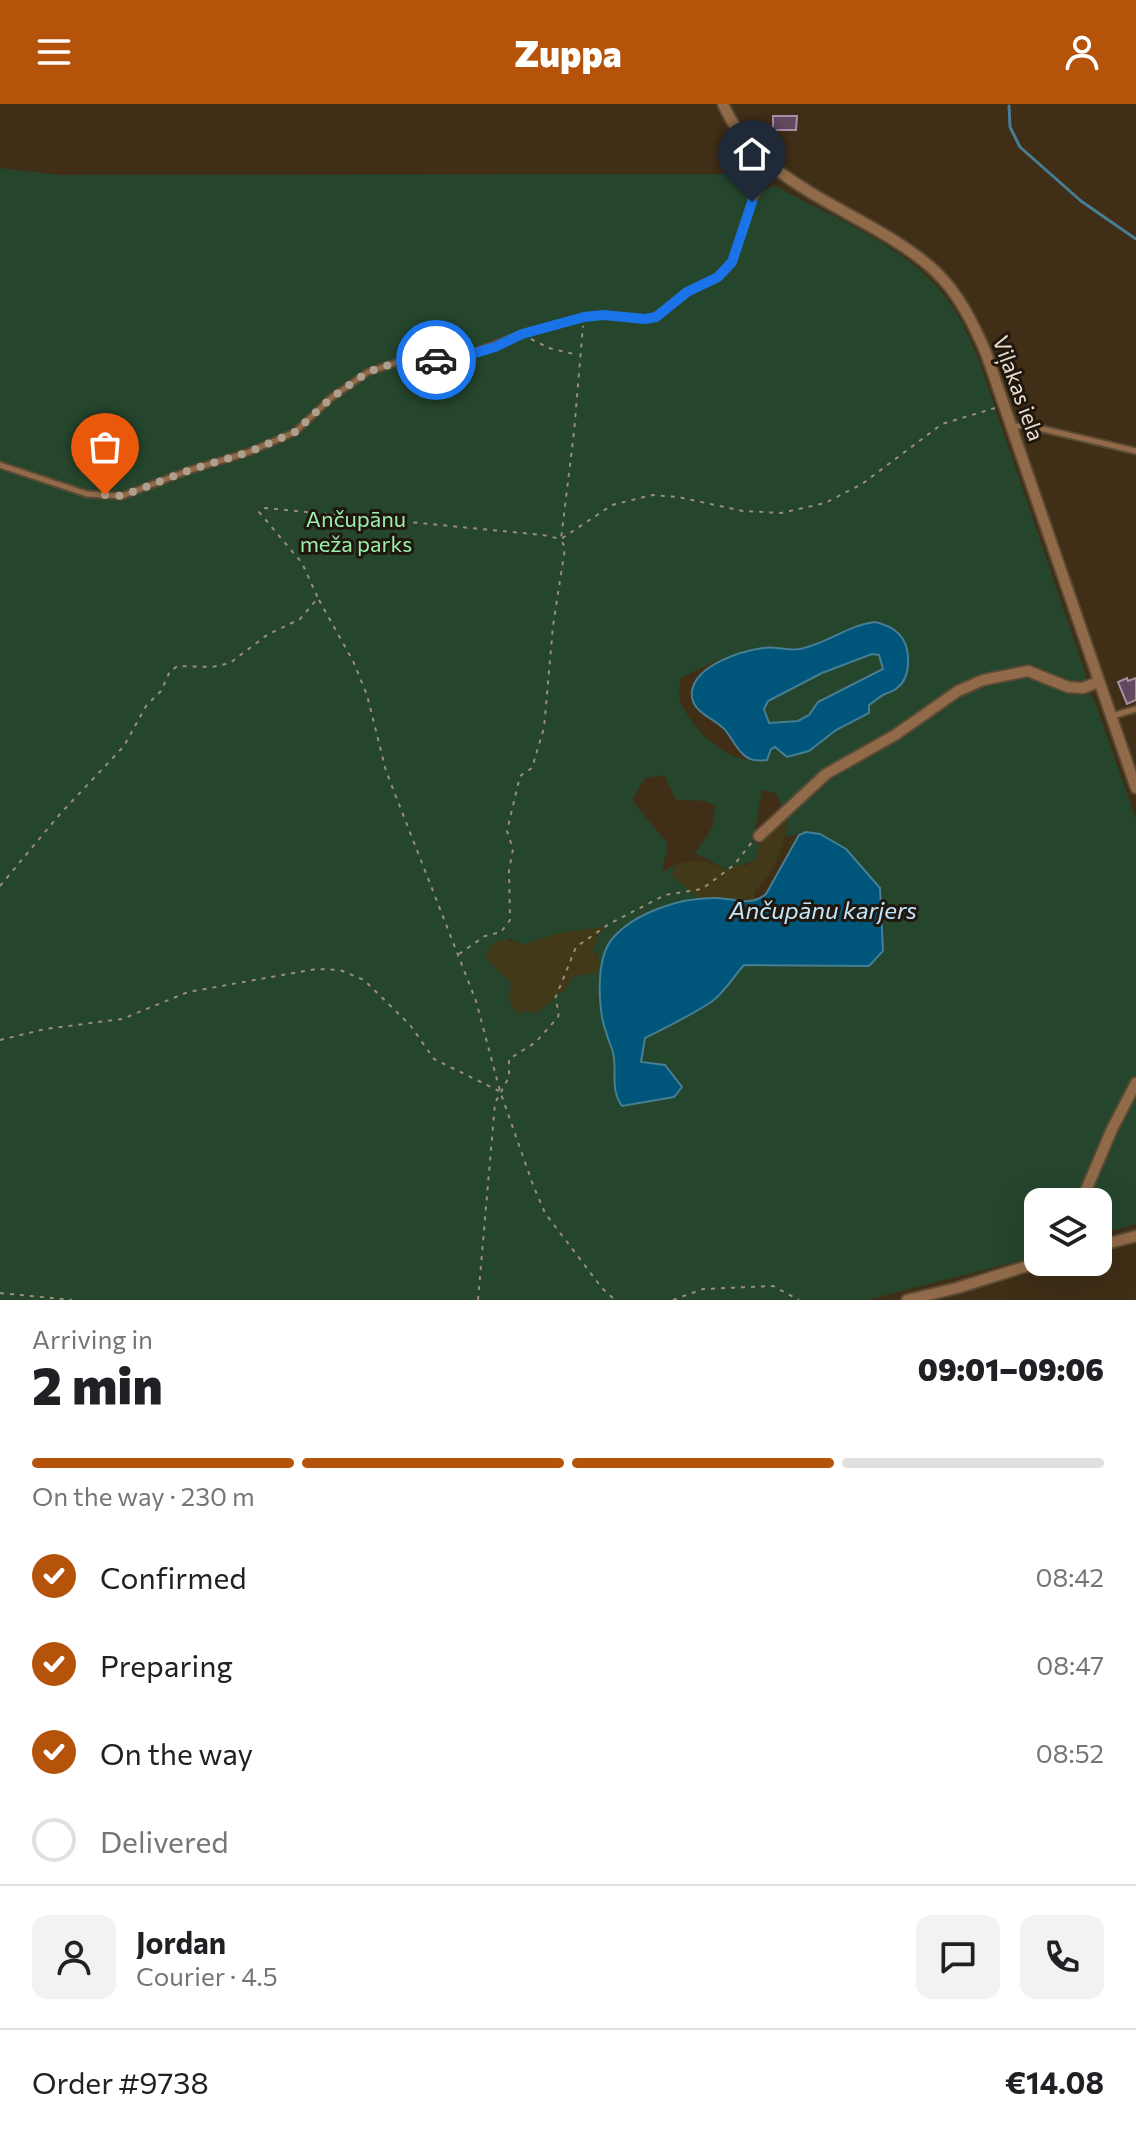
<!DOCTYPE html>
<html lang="en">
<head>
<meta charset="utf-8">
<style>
  body { margin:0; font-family:Commissioner,sans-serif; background:#f2f2f2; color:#202124; height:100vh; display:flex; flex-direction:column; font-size:30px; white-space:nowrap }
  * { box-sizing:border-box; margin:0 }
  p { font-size:26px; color:#757577 }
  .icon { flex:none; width:44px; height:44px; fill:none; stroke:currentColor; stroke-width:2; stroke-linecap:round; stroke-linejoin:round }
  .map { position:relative; height:1196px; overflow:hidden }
  .drawer { display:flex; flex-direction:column; background:#fff; flex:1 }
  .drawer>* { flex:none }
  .tools { position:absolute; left:1024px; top:1084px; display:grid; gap:16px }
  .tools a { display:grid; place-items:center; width:88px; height:88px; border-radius:16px; background:#fff; box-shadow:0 8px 32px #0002; font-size:40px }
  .pin { position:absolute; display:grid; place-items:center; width:68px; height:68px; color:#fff; margin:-82px -34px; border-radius:50% 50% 50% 0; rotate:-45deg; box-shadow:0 0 8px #0007 }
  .pin .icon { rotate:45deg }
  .courier { position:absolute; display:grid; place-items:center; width:80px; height:80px; margin:-40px; border:6px solid #1a73e8; border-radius:50%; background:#fff; color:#222; box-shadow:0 2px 10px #0007 }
  .head em { font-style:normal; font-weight:800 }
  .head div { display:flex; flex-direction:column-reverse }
  .head { display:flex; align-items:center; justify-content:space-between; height:136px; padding:0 32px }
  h1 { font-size:52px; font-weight:800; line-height:60px }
  .bar { display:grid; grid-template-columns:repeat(4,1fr); gap:12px 8px; align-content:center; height:96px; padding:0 32px }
  .bar i { height:10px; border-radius:6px; background:#e0e0e0 }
  .bar .selected { background:#b45309 }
  .bar p { grid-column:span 4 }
  .line { display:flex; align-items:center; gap:20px; padding:0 32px; border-top:2px solid #e0e0e0 }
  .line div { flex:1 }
  .round { display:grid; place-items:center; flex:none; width:84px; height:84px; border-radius:16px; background:#f2f2f2 }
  ol { padding:0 32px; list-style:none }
  li { display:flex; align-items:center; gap:24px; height:88px }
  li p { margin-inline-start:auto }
  li .icon { padding:8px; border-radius:50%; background:#b45309; color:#fff; stroke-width:4 }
  li:last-child { color:#757577 }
  li i { width:44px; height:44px; border:4px solid #e0e0e0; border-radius:50% }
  header { display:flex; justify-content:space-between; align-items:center; height:104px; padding:0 32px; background:#b45309; color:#fff; font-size:36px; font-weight:800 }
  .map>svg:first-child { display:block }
</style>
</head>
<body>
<header><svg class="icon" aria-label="menu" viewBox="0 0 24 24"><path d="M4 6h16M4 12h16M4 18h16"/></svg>Zuppa<svg class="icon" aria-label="person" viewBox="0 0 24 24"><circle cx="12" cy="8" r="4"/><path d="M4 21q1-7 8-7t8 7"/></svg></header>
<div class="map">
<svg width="1136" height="1196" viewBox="0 0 1136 1196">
  <rect width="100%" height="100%" fill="#402e16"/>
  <!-- green -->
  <path fill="#25452d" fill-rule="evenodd" d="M0 64 60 71 756 70 755 80 766 86 773 81C831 112 900 138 943 190 959 209 968 231 978 254L1085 568 1088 586 1095 598 1136 715V1120L1098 1131V1098H1038V1152L867 1196H0ZM862 519 908 555 903 576 869 601 868 609 836 626 809 647 784 651 779 644C770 642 772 651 767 656 730 662 696 631 681 599 678 592 680 582 680 574L719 556 764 544 798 545 817 540ZM664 671 676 696 705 697 715 702 712 724 695 749 727 766 756 756 759 741 753 738 762 686 777 690 787 716 786 732C794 732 800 729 807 728 820 726 835 738 846 745L869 862 744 861C734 872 723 890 711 898 690 912 668 923 645 934L641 958 652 960 613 973 614 953 598 898 604 857 649 808 700 795 672 772 675 761 662 768 668 740 632 696 645 674ZM604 824 598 830 593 846 599 854 573 872 563 889H558L550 899 535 909 525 907 511 886 508 834 523 841 560 829Z
    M872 550 879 551 883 565 818 598 809 611 798 617 769 619 764 605 768 597 822 569Z"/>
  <!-- sand -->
  <path fill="#423919" d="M787 716C786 734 779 756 769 771 763 779 756 782 754 792L758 796C738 799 720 793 700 795L672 772 675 761C696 754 707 757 727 766L734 761 745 762 756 756 759 741Z
    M604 823V826L598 830 593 846 600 860 596 869 573 872 563 889H558L550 899 535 909 525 907 518 911 509 897 511 879 485 854C491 833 506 833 523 841L560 829Z"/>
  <!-- water -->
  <path fill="#00557b" stroke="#467e94" stroke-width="2" fill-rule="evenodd" d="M875 518C884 520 892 523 899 530 911 542 912 573 897 584 896 586 887 589 885 590 879 593 875 597 869 601V609L836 626 809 647 787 653 775 643 771 645 767 656C743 660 739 645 726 627 716 614 689 609 692 587 696 561 741 547 763 544 775 542 788 547 800 545 827 540 848 521 875 518ZM872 550 879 551 883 565 818 598 809 611 798 617 769 619 764 605 768 597 822 569Z
    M806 728 820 730 846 745 880 784 883 847 869 862 744 861C734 872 723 890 711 898 690 912 667 923 645 934L641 958 665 961 682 983 674 993 622 1002C611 986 616 973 614 955 614 947 609 939 607 931 598 908 595 856 612 835 634 809 679 794 713 794 732 793 749 804 766 790L799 731Z"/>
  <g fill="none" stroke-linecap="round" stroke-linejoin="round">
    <!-- stream -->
    <path stroke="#467e94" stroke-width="3" d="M1009 2 1010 23 1020 43 1081 97 1136 135"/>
  </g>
  <!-- building -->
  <path fill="#61495e" stroke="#a98fa5" stroke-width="2" d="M773 12H797L796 26H773Z
    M1127 574 1128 577 1136 574V596L1127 600 1118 578Z"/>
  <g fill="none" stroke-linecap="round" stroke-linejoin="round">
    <!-- lane casing -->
    <g stroke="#5b4a34" stroke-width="9">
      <path id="lane" d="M1012 323 1026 321 1136 347
        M0 361 87 390 122 392 190 366 249 348 295 328 331 294 368 268 404 256H443L465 252 522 230 584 213 603 211 645 215 656 213 687 188 718 173 732 158 752 98 771 62
        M1112 612 1136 605"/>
    </g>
    <!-- street casing -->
    <g stroke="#5b4a34" stroke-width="14">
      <path id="street" d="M723 0C760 86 870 107 935 167 959 190 973 219 986 249L1136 684
        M759 732 826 670 895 631 958 587 983 576 1028 567 1068 583 1083 584 1098 578
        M1081 1098 1112 1025 1136 979
        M1098 1142 1136 1132
        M907 1196 957 1184 1040 1158"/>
    </g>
    <!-- path -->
    <path stroke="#9b8d7a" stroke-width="2" stroke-dasharray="4 6" stroke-linecap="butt" d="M531 235 549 244 578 251
      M319 496 353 557 367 591 386 667 476 897 500 987 533 1081 545 1109 602 1184 615 1196
      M0 782 60 710 124 642 146 602 161 587 170 567 178 562 212 563 230 559 267 531 300 515 318 494 302 459 259 408 265 404 543 431 561 435 612 401 652 391 678 393 743 407 781 409 825 399 862 380 942 320 995 304
      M459 850 485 832 501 828 510 816 509 766 513 745 507 727 520 672 532 664 544 624 553 522 565 444 561 435 574 328 583 222
      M0 936 45 925 122 915 188 888 316 865 340 866 364 876 410 921 434 955 499 987
      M0 1189 72 1196
      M478 1196 495 999 509 973V955L536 938 558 913 559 908 555 895 576 843 609 820 665 791 702 785 734 761 752 738
      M673 1196 703 1185 773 1182 799 1196"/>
    <!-- lane -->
    <use href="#lane" stroke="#916b49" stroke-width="5"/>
    <!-- street -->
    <use href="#street" stroke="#916b49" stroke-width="10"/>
  </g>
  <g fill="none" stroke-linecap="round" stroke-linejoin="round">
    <!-- done -->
    <path stroke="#aea08f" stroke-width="8" stroke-dasharray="0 14.4" d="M105 391 122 392 190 366 249 348 295 328 331 294 368 268 404 256H436"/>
    <!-- route -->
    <path stroke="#1a73e8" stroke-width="10" d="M436 256 465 252 495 243 522 230 584 213 603 211 645 215 656 213 687 188 718 173 732 158 752 98"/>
  </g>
  <g text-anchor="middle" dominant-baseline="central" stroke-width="6" stroke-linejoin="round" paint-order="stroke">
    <!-- street labels -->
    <g font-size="22" fill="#e9ded0" stroke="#20180e">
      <text transform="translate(1019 284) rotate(70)">Viļakas iela</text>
    </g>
    <!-- park labels -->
    <g font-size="22" fill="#99efad" stroke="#20180e">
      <text x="356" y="414">Ančupānu<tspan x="356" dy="25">meža parks</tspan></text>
    </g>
    <!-- water labels -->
    <g font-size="24" font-style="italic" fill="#c2e6fe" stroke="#20180e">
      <text x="823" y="805">Ančupānu karjers</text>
    </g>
  </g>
</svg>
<div class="tools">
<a><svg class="icon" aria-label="layers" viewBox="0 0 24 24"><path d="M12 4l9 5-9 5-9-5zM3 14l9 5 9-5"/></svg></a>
</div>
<div class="pin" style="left:105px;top:391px;background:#ea580c"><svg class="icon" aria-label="bag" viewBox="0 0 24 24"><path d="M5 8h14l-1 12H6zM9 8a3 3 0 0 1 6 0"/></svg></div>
<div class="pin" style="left:752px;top:98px;background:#1f2937"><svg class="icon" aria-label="home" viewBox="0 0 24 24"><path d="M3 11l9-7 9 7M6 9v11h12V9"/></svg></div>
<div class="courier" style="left:436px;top:256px"><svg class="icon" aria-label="car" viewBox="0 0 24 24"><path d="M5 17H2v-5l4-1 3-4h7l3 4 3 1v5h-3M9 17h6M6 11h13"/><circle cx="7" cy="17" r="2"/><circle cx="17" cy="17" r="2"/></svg></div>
</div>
<section class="drawer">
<div class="head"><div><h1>2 min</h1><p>Arriving in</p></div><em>09:01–09:06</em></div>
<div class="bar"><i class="selected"></i><i class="selected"></i><i class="selected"></i><i></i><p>On the way · 230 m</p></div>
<ol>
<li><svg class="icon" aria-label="check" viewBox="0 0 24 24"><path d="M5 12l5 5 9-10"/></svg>Confirmed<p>08:42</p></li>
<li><svg class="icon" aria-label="check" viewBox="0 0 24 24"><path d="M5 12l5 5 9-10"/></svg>Preparing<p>08:47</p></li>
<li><svg class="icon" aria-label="check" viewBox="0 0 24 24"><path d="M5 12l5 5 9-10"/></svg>On the way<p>08:52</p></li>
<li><i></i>Delivered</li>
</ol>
<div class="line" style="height:144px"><a class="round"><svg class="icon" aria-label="person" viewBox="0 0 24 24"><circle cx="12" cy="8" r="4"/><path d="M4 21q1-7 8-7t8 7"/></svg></a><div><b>Jordan</b><p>Courier · 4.5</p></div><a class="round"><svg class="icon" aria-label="chat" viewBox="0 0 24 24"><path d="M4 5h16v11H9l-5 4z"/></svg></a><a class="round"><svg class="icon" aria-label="phone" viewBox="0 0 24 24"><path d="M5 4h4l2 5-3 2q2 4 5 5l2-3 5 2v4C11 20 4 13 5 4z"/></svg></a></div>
<div class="line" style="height:104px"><div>Order #9738</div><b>€14.08</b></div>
</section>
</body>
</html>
